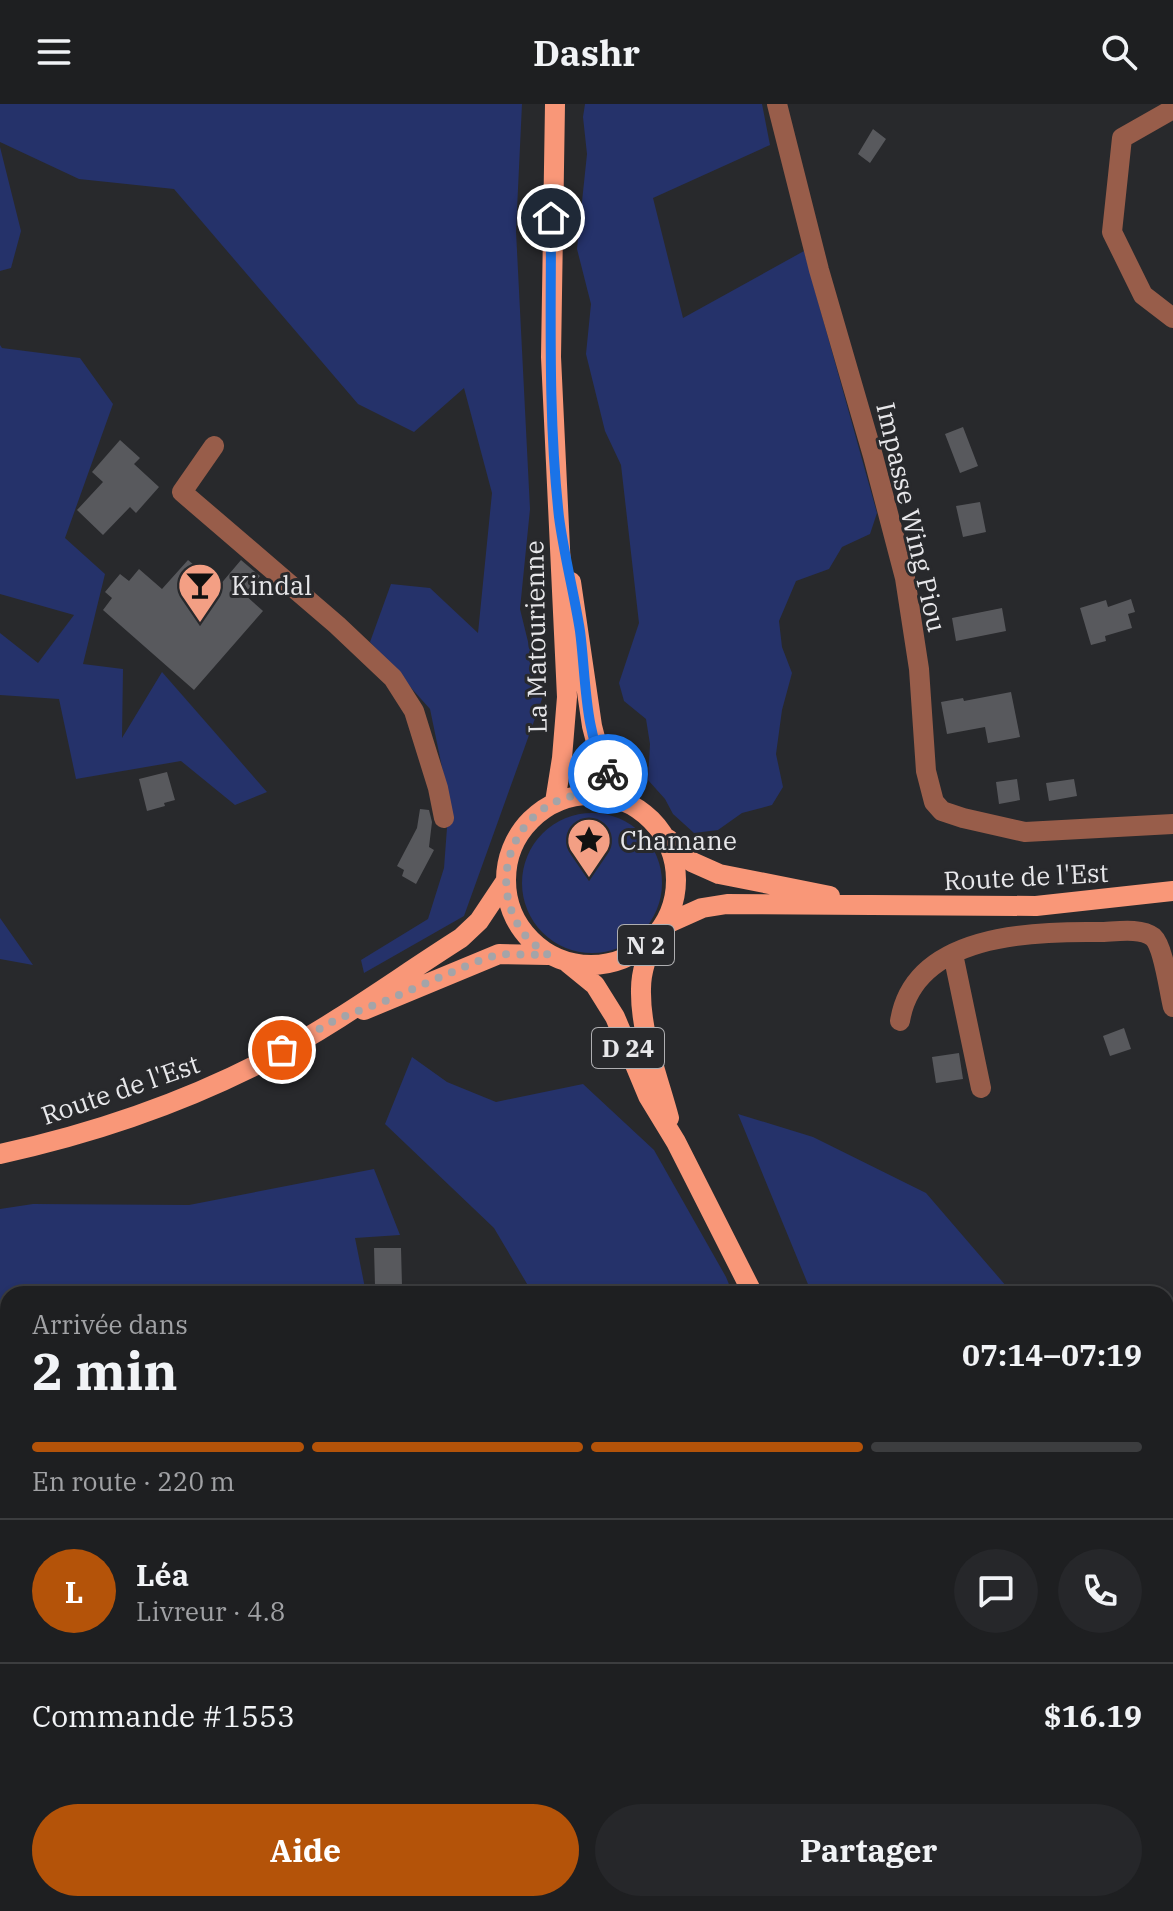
<!DOCTYPE html>
<html lang="fr">
<head>
<meta charset="utf-8">
<style>
  body { margin:0; font-family:"IBM Plex Serif",serif; background:#26272a; color:#f1f3f6; height:100vh; display:flex; flex-direction:column; font-size:30px; white-space:nowrap }
  * { box-sizing:border-box; margin:0 }
  p { font-size:26px; color:#a1a2a5 }
  .icon { flex:none; width:44px; height:44px; fill:none; stroke:currentColor; stroke-width:2; stroke-linecap:round; stroke-linejoin:round }
  .map { position:relative; flex:1; overflow:hidden }
  .sheet { position:absolute; left:0px; top:1182px; width:1174px; height:626px; display:flex; flex-direction:column; background:#1e1f21; border-radius:24px 24px 0 0; box-shadow:0 2px 6px #0004,0 0 0 2px #3c3d3f }
  .sheet>* { flex:none }
  .pin { position:absolute; display:grid; place-items:center; width:68px; height:68px; color:#fff; margin:-34px; border:4px solid #fff; border-radius:50%; box-shadow:0 2px 8px #0007 }
  .courier { position:absolute; display:grid; place-items:center; width:80px; height:80px; margin:-40px; border:6px solid #1a73e8; border-radius:50%; background:#fff; color:#222; box-shadow:0 2px 10px #0007 }
  .summary em { font-style:normal; font-weight:800 }
  .summary div { display:flex; flex-direction:column-reverse }
  .summary { display:flex; align-items:center; justify-content:space-between; height:136px; padding:0 32px }
  h1 { font-size:52px; font-weight:800; line-height:60px }
  .bar { display:grid; grid-template-columns:repeat(4,1fr); gap:12px 8px; align-content:center; height:96px; padding:0 32px }
  .bar i { height:10px; border-radius:6px; background:#3c3d3f }
  .bar .current { background:#b45309 }
  .bar p { grid-column:span 4 }
  .line { display:flex; align-items:center; gap:20px; padding:0 32px; border-top:2px solid #3c3d3f }
  .line div { flex:1 }
  .round { display:grid; place-items:center; flex:none; width:84px; height:84px; border-radius:42px; background:#26272a }
  .action { display:flex; gap:16px; margin-top:auto; padding:16px 32px }
  .action a { flex:1; height:92px; border-radius:48px; background:#b45309; color:#fff; font-size:32px; font-weight:800; line-height:92px; text-align:center }
  .action a+a { background:#26272a; color:#f1f3f6 }
  header { display:flex; justify-content:space-between; align-items:center; height:104px; padding:0 32px; background:#1e1f21; font-size:36px; font-weight:800 }
  .map>svg:first-child { display:block }
</style>
</head>
<body>
<header><svg class="icon" aria-label="menu" viewBox="0 0 24 24"><path d="M4 6h16M4 12h16M4 18h16"/></svg>Dashr<svg class="icon" aria-label="search" viewBox="0 0 24 24"><circle cx="10" cy="10" r="6"/><path d="M15 15l6 6"/></svg></header>
<div class="map">
<svg width="1173" height="1807" viewBox="0 0 1173 1807">
  <rect width="100%" height="100%" fill="#28292c"/>
  <!-- green -->
  <path fill="#25326a" d="M0 0H522L516 127 530 405 520 505 542 595 464 812 364 869 361 856 428 815 444 764 449 697 430 605 370 538 391 480 430 484 478 529 492 389 464 284 414 328 358 300 174 85 79 75 0 38Z
    M585 0H762L770 41 653 94 683 214 804 147 877 409 870 430 842 443 829 465 796 477 779 517 782 543 792 569 782 606 776 650 783 683 772 701 742 709 718 726 694 729 673 710 665 695 648 676 650 640 646 615 624 597 619 579 639 519 621 361 605 327 586 250 591 200 577 145 587 50 583 13Z
    M0 43 21 127 11 164 0 167Z
    M0 241 2 244 80 254 113 300 65 434 105 470 83 560 123 565 122 634 162 568 267 688 235 701 181 657 76 675 59 595 0 591V529L38 559 74 511 0 490Z
    M522 779a70 70 0 1 1 140 0a70 70 0 1 1-140 0Z
    M0 814 33 861 0 855Z
    M412 953 447 978 496 998 583 980 654 1046 726 1173 733 1190H533L494 1124 385 1020Z
    M738 1010 813 1033 926 1089 1013 1190H812Z
    M374 1065 400 1131 355 1134 365 1184 374 1190H8V1315L0 1317V1105L33 1100 189 1101Z
    M1166 1299 1173 1304V1807H1024L1022 1800H1166Z
    M0 1457 8 1458V1631L0 1621Z
    M422 1800H943L946 1807H432Z"/>
  <!-- building -->
  <path fill="#58595d" d="M873 25 886 35 870 59 858 50Z
    M963 323 978 362 960 369 945 330Z
    M120 336 140 354 134 360 159 383 136 409 130 403 103 431 77 406 103 378 92 368Z
    M980 398 986 428 963 433 956 402Z
    M188 456 219 482 241 456 260 472 244 490 263 507 194 586 103 506 112 494 105 488 120 470 129 477 139 465 162 485Z
    M1131 495 1135 508 1128 510 1132 524 1105 532 1106 537 1091 541 1080 504 1106 496 1108 503Z
    M1002 504 1006 527 956 537 952 514Z
    M1011 588 1020 633 988 639 985 623 947 630 941 598 963 594 964 597Z
    M167 668 175 696 164 699 165 702 147 707 139 675Z
    M1017 675 1020 696 999 700 996 678Z
    M1074 675 1077 692 1049 697 1046 679Z
    M420 705 429 706 432 718 429 743 434 746 416 780 402 772 404 766 397 762 417 724Z
    M1124 924 1131 945 1110 952 1103 932Z
    M959 949 963 975 936 979 932 953Z
    M374 1144H401L402 1182H375Z"/>
  <g fill="none" stroke-linecap="round" stroke-linejoin="round">
    <!-- minor -->
    <path stroke="#985d4a" stroke-width="20" d="M777 0 819 166 873 352 905 474 919 565 926 667 934 698 942 707 963 714 1025 728 1173 720
      M1173 5 1122 34 1112 128 1143 191 1173 214
      M214 342 182 388 337 521 393 574 414 607 438 684 444 714
      M953 850 981 984
      M900 917C914 830 1031 827 1099 828 1114 828 1140 823 1153 833 1164 843 1169 888 1173 903
      M0 1714 8 1723
      M89 1800 96 1804 125 1807"/>
    <!-- major -->
    <path stroke="#f99778" stroke-width="20" d="M571 478 592 622 602 661 624 697
      M506 776a85 85 0 1 1 170 0a85 85 0 1 1-170 0Z
      M555 698 562 654 567 593 551 253 555 0
      M668 735 692 758 719 770 830 792
      M664 821 702 804 727 800 1036 802 1173 787
      M654 836C647 852 641 867 641 885 640 928 658 973 669 1014
      M568 859 595 881 615 913 648 992 676 1038 753 1190
      M364 906 499 850 548 851
      M0 1050C119 1024 236 980 339 914 380 888 420 860 461 834L479 817 505 778
      M975 1800 977 1807"/>
  </g>
  <g fill="none" stroke-linecap="round" stroke-linejoin="round">
    <!-- done -->
    <path stroke="#a4a4a8" stroke-width="8" stroke-dasharray="0 14.4" d="M282 946 337 915 385 897 473 859 499 850 548 851C541 845 531 839 525 831 485 780 512 704 576 691 593 688 609 693 624 697L608 670"/>
    <!-- route -->
    <path stroke="#1a73e8" stroke-width="10" d="M551 114C551 213 548 314 559 413 564 451 574 489 580 527 586 572 584 630 608 670"/>
  </g>
  <!-- icons -->
  <defs>
    <g id="bar-pin" transform="scale(2.3)"><path d="M0 17L-7.5 6A9.5 9.5 0 1 1 7.5 6Z" fill="#f39f84" stroke="#28292c"/><path d="M-6-5H6L.8 .8V4.5H3.5V6h-7V4.5H-.8V.8Z" fill="#111"/></g>
    <g id="sight-pin" transform="scale(2.3)"><path d="M0 17L-7.5 6A9.5 9.5 0 1 1 7.5 6Z" fill="#f39f84" stroke="#28292c"/><path d="M0-6L1.8-2.2L6-1.7L2.9 1.2L3.7 5.4L0 3.3L-3.7 5.4L-2.9 1.2L-6-1.7L-1.8-2.2Z" fill="#111"/></g>
  </defs>
  <g fill-rule="evenodd">
    <use href="#bar-pin" x="200" y="481"/>
    <use href="#sight-pin" x="589" y="736"/>
  </g>
  <g text-anchor="middle" dominant-baseline="central" stroke-width="6" stroke-linejoin="round" paint-order="stroke">
    <!-- shield labels -->
    <g fill="#28292c" stroke="#aeaeb1" stroke-width="2">
      <rect x="618" y="821" width="56" height="40" rx="6"/>
      <rect x="592" y="924" width="72" height="40" rx="6"/>
    </g>
    <g font-size="24" font-weight="bold" fill="#e7e7ea">
      <text x="646" y="841">N 2</text>
      <text x="628" y="944">D 24</text>
    </g>
    <!-- street labels -->
    <g font-size="26" fill="#e7e7ea" stroke="#28292c">
      <text transform="translate(912 413) rotate(77)">Impasse Wing Piou</text>
      <text transform="translate(535 533) rotate(-91)">La Matourienne</text>
      <text transform="translate(1026 772) rotate(-3)">Route de l'Est</text>
      <text transform="translate(120 985) rotate(-19)">Route de l'Est</text>
    </g>
    <!-- poi labels -->
    <g font-size="26" fill="#e7e7ea" stroke="#28292c" text-anchor="start">
      <text x="231" y="481">Kindal</text>
      <text x="620" y="736">Chamane</text>
    </g>
  </g>
</svg>
<div class="pin" style="left:282px;top:946px;background:#ea580c"><svg class="icon" aria-label="bag" viewBox="0 0 24 24"><path d="M5 8h14l-1 12H6zM9 8a3 3 0 0 1 6 0"/></svg></div>
<div class="pin" style="left:551px;top:114px;background:#1f2937"><svg class="icon" aria-label="home" viewBox="0 0 24 24"><path d="M3 11l9-7 9 7M6 9v11h12V9"/></svg></div>
<div class="courier" style="left:608px;top:670px"><svg class="icon" aria-label="bike" viewBox="0 0 24 24"><circle cx="6" cy="16" r="4"/><circle cx="18" cy="16" r="4"/><path d="M6 16l4-8h5l3 8M10 8l3 8H6M13 5h3"/></svg></div>
<section class="sheet">
<div class="summary"><div><h1>2 min</h1><p>Arrivée dans</p></div><em>07:14–07:19</em></div>
<div class="bar"><i class="current"></i><i class="current"></i><i class="current"></i><i></i><p>En route · 220 m</p></div>
<div class="line" style="height:144px"><b class="round" style="background:#b45309;color:#fff">L</b><div><b>Léa</b><p>Livreur · 4.8</p></div><a class="round"><svg class="icon" aria-label="chat" viewBox="0 0 24 24"><path d="M4 5h16v11H9l-5 4z"/></svg></a><a class="round"><svg class="icon" aria-label="phone" viewBox="0 0 24 24"><path d="M5 4h4l2 5-3 2q2 4 5 5l2-3 5 2v4C11 20 4 13 5 4z"/></svg></a></div>
<div class="line" style="height:104px"><div>Commande #1553</div><b>$16.19</b></div>
<div class="action"><a>Aide</a><a>Partager</a></div>
</section>
</div>
</body>
</html>
